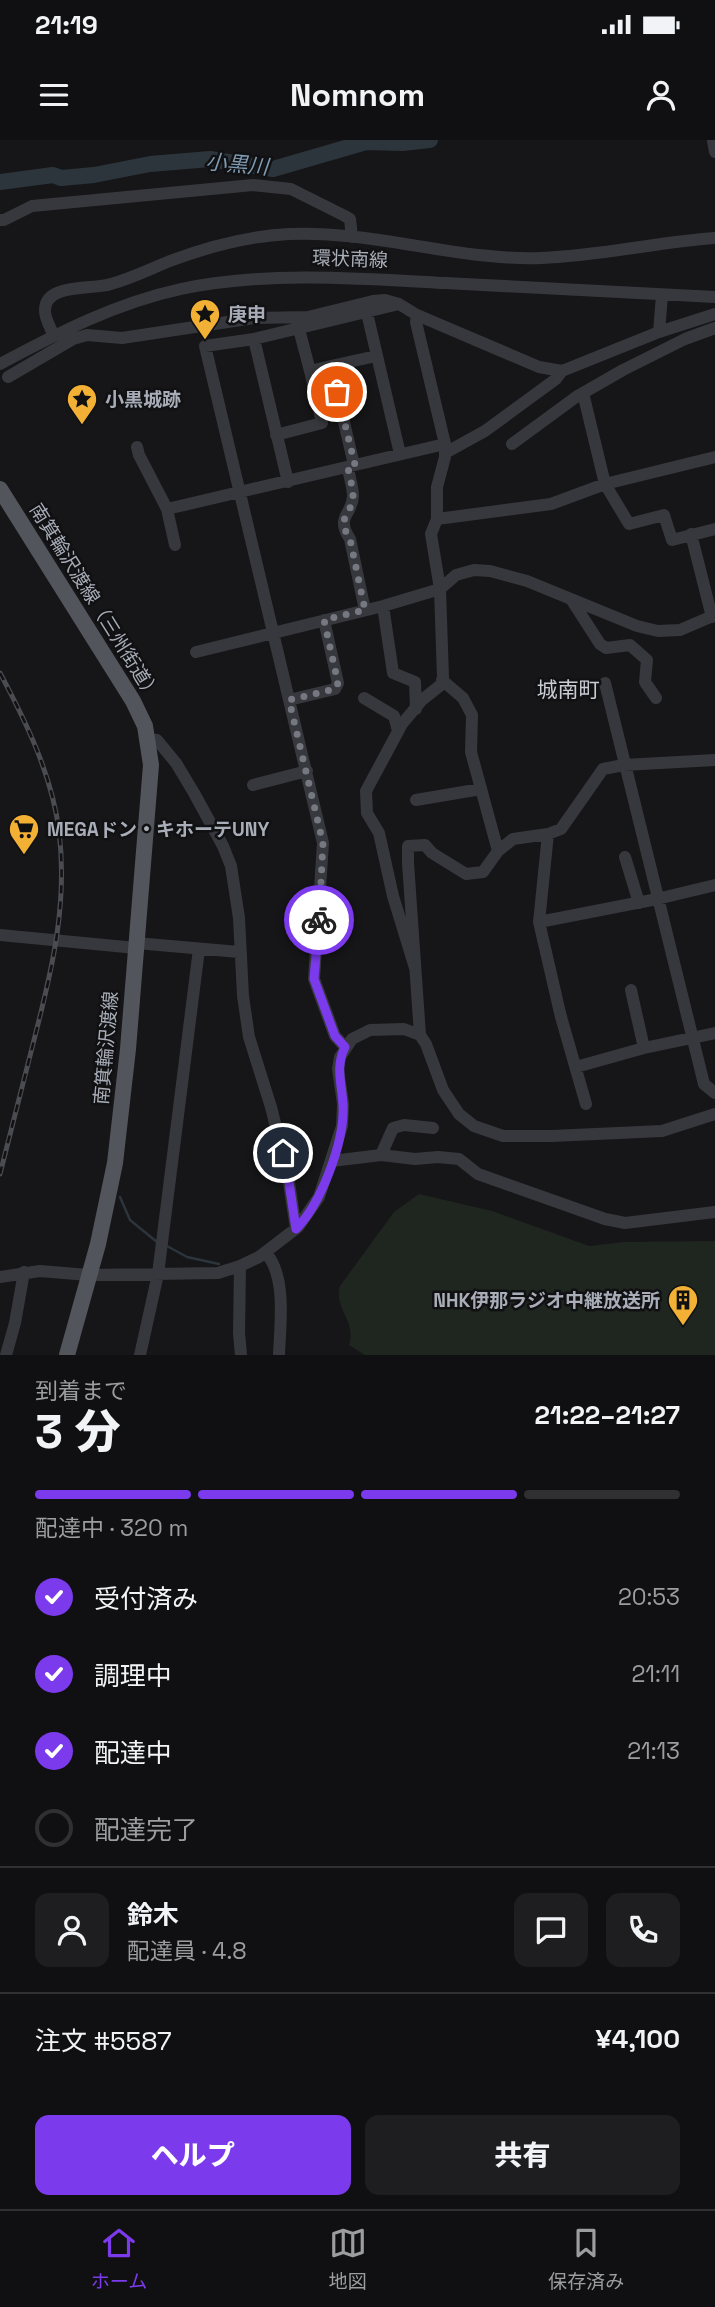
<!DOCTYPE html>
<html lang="ja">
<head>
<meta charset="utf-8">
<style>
  body { margin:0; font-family:"Space Grotesk","Noto Sans JP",sans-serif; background:#1e1e20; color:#f1f3f6; height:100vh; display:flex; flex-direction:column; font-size:26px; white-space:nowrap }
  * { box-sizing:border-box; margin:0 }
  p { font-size:23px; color:#9c9d9f }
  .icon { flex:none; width:38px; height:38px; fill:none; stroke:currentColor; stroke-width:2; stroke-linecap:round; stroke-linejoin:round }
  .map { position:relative; height:1215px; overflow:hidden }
  .details { display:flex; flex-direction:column; background:#101012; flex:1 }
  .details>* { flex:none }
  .pin { position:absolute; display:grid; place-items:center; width:60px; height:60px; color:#fff; margin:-30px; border:4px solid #fff; border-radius:50%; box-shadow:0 2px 7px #0007 }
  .courier { position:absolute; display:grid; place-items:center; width:70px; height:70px; margin:-35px; border:5px solid #7c3aed; border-radius:50%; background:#fff; color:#222; box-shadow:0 2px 9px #0007 }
  .headline em { font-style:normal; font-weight:800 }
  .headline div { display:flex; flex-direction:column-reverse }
  .headline { display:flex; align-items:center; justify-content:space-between; height:119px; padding:0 35px }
  h1 { font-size:46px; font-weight:800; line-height:52px }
  .bar { display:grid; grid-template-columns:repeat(4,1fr); gap:10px 7px; align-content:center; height:84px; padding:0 35px }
  .bar i { height:9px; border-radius:5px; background:#303032 }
  .bar .selected { background:#7c3aed }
  .bar p { grid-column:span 4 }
  .line { display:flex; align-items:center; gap:18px; padding:0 35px; border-top:2px solid #303032 }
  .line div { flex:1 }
  .round { display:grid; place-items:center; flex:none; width:74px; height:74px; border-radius:14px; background:#1e1e20 }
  ol { padding:0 35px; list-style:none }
  li { display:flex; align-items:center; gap:21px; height:77px }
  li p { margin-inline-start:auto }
  li .icon { padding:7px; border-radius:50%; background:#7c3aed; color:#fff; stroke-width:4 }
  li:last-child { color:#9c9d9f }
  li i { width:38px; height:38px; border:4px solid #303032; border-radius:50% }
  .action { display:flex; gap:14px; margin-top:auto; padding:14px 35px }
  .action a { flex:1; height:80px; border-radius:14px; background:#7c3aed; color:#fff; font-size:28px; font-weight:800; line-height:80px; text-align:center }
  .action a+a { background:#1e1e20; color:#f1f3f6 }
  .status { display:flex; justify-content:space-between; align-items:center; height:49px; padding:0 35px; background:#101012; direction:ltr }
  .status svg { height:19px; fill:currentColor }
  header { display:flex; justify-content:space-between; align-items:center; height:91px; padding:0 35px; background:#101012; font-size:32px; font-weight:800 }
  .tab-bar { display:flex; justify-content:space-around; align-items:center; height:98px; border-top:2px solid #303032; background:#101012; font-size:19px; color:#9c9d9f }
  .tab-bar a { display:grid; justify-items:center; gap:4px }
  .tab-bar .selected { color:#7c3aed }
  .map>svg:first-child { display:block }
</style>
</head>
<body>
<div class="status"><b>21:19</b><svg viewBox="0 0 49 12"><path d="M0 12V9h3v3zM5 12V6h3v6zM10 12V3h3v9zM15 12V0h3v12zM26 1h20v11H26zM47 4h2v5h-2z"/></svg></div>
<header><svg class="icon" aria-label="menu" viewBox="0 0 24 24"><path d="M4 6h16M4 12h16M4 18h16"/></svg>Nomnom<svg class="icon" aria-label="person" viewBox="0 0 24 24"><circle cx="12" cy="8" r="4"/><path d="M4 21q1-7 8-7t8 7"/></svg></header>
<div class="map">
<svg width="715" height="1215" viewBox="0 0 715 1215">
  <rect width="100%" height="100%" fill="#161618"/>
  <!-- green -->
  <path fill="#1e261f" d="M419 1054 492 1071 589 1106 624 1102 715 1101V1215H365L349 1205C357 1182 333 1167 340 1146L394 1072Z"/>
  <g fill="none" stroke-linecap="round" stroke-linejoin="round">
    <!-- stream -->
    <path stroke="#2c353c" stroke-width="2.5" d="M120 1057 130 1080 157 1102
      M167 1106 187 1117 219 1124"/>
    <!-- river -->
    <path stroke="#2c353c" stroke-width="16" d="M0 42 53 35 61 38 94 35 150 24 210 19 273 29 366 2 402 3 430 0"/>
    <!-- minor -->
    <path stroke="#37383d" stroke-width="12" d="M713 1 715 12
      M0 80H4L32 66 253 45 291 49 343 75 350 79 352 97
      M367 173 400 314
      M299 189 310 231 331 226 354 325
      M659 192 715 174
      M54 196C51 189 45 179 45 171 44 143 92 150 111 144 132 138 150 129 170 121 207 107 249 96 289 94 373 90 457 121 541 118 600 116 657 102 715 98
      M254 199 288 342
      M0 224C58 193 116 163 181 149 268 131 357 138 445 143 535 148 625 153 715 157
      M331 226 376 216
      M8 237 73 199 87 195 122 198 254 178 308 177 373 161 385 160 399 164 417 175 539 227 562 231 659 192 662 155
      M583 253 605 344 629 384 664 375 672 400 715 389
      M276 295 322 283 310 231
      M512 304 576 257 623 230 685 199 715 188
      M137 307 139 315 167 369 445 304
      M445 313 485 291 556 239 562 231
      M348 327C349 336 353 347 353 356 352 376 335 376 350 399L365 470
      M167 369 175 405
      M437 379 551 364 605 344 715 317
      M691 394 712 477
      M571 459 600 504 606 508 630 505 647 520 645 542 656 558
      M383 466 393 533 415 542 416 569
      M196 512 383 466 440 449 456 435 474 430 490 431 527 441 637 486 658 491 680 490 715 475
      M442 540 463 558 472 575 471 612 498 711
      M605 543 704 944 715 953
      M364 558 394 576 398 591
      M289 560 335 549 338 543 324 480
      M148 599 157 600 176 623 194 653 223 706 231 726 239 778 243 856 249 897 271 967 288 1036 296 1089
      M253 645 307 631
      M416 660 481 649
      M548 694 539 782 561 877 586 964
      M625 717 639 763
      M539 782 657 759 715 745
      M0 795 136 808
      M136 803 239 812
      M415 828 393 756 379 693 367 673 366 651 402 584 422 560 442 544 443 538 440 449 431 394 437 379V347L445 317V304L416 182 417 175
      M631 850 644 908
      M420 895 408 723V706L425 705 432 713 466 734 483 732 498 711 513 699 548 694 561 689 603 629 624 625 715 620
      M345 907 335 896 314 839 323 703 205 206 254 199 399 164
      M576 927 644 908 715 893
      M381 1015 393 988 404 985 433 988
      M332 1021 381 1015 415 1019 438 1017 459 1019 478 1034 605 1079 625 1083 715 1072
      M266 1113C287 1137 280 1185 279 1215
      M240 1126 239 1193 241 1215
      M0 1137 40 1131 88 1135 218 1133 240 1126 259 1117 298 1087 319 1057 342 986 343 964 338 929 340 917 352 899 370 890 404 889 420 895 426 904 443 950 459 974 474 986 503 996H552L662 991 715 974
      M6 1215 15 1183 24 1132
      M140 1215 158 1134 199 809"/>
    <!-- major -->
    <path stroke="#53555c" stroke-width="16" d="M0 349 133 561 145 586 151 625 128 909 115 1023 98 1104 67 1215"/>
    <!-- rail casing -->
    <g stroke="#4a4c52" stroke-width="5">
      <path id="rail" d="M0 533C26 582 52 635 59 691 68 764 52 830 34 900 23 945 11 989 0 1034"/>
    </g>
    <!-- rail -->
    <use href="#rail" stroke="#111113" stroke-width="2.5" stroke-dasharray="8" stroke-linecap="butt"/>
  </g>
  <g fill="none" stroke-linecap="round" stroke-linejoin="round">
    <!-- done -->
    <path stroke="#757880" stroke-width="7" stroke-dasharray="0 12.6" d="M319 780 323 703 289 560 335 549 338 543 324 480 365 470 350 399C335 376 352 376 353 356 353 347 349 336 348 327L355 325 337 252"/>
    <!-- route -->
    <path stroke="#7c3aed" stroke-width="9" d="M283 1013 288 1036 296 1089C321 1064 345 1001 343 965 342 944 335 927 345 907L335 896 314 839 319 780"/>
  </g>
  <!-- icons -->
  <defs>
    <g id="sight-pin" transform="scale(1.575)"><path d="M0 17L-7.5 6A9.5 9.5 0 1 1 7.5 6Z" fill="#f2b134" stroke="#111113"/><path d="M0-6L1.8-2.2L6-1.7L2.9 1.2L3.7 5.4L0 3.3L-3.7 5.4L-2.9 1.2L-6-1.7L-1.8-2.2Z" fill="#111"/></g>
    <g id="supermarket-pin" transform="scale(1.575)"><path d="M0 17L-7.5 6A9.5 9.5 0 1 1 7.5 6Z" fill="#f2b134" stroke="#111113"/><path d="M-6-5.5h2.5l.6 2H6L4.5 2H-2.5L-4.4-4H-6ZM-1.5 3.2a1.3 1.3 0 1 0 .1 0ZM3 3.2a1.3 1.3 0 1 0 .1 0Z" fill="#111"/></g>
    <g id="building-pin" transform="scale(1.575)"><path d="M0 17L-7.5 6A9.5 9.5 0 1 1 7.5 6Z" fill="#f2b134" stroke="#111113"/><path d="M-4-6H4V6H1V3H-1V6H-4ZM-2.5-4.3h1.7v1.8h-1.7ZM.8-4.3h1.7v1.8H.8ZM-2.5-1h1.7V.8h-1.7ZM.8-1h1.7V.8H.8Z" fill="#111"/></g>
  </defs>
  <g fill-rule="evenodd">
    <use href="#sight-pin" x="205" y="174"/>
    <use href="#sight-pin" x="82" y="259"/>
    <use href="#supermarket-pin" x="24" y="689"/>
    <use href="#building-pin" x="683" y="1160"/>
  </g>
  <g text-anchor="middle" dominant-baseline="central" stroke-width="5" stroke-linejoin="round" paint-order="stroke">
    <!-- street labels -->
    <g font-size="19" fill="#a8adb8" stroke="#111113">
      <text transform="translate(350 119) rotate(2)">環状南線</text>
      <text transform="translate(95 462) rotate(58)">南箕輪沢渡線（三州街道）</text>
      <text transform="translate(106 908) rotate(-85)">南箕輪沢渡線</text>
    </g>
    <!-- poi labels -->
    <g font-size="19" font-weight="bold" fill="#a8adb8" stroke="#111113" text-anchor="start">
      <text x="228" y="174">庚申</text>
      <text x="105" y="259">小黒城跡</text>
      <text x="47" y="689">MEGAドン・キホーテUNY</text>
      <text x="660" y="1160" text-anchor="end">NHK伊那ラジオ中継放送所</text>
    </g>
    <!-- water labels -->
    <g font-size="21" font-style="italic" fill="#7f9bb3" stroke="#111113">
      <text transform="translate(237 24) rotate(5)">小黒川</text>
    </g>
    <!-- neighbourhood labels -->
    <g font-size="21" fill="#c9ccd4" stroke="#111113">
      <text x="568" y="549">城南町</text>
    </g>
  </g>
</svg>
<div class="pin" style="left:337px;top:252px;background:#ea580c"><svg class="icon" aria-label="bag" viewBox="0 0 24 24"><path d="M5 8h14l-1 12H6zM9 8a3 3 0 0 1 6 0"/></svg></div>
<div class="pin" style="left:283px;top:1013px;background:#1f2937"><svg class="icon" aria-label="home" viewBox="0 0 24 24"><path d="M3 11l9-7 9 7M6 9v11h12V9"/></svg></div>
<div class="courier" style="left:319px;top:780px"><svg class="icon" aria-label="bike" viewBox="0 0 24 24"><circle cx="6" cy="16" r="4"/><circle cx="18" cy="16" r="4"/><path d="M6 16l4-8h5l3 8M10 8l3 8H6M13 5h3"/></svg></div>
</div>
<section class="details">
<div class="headline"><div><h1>3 分</h1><p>到着まで</p></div><em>21:22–21:27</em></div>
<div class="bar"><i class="selected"></i><i class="selected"></i><i class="selected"></i><i></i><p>配達中 · 320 m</p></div>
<ol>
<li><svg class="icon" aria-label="check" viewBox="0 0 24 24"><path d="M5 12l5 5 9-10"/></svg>受付済み<p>20:53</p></li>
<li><svg class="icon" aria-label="check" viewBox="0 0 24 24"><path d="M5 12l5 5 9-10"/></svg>調理中<p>21:11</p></li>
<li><svg class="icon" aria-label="check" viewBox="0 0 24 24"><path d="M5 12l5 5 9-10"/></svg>配達中<p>21:13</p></li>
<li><i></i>配達完了</li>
</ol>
<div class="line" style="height:126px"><a class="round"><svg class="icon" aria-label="person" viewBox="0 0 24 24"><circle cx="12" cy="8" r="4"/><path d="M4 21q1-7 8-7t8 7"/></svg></a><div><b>鈴木</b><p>配達員 · 4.8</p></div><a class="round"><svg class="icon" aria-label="chat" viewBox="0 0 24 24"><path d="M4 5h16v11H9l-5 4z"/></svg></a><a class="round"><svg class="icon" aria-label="phone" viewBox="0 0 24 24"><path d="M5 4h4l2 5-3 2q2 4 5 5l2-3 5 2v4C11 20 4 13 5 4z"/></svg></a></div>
<div class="line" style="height:91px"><div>注文 #5587</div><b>¥4,100</b></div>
<div class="action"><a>ヘルプ</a><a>共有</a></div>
</section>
<nav class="tab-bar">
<a class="selected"><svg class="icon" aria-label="home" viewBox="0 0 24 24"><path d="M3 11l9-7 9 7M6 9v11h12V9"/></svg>ホーム</a>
<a><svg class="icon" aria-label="map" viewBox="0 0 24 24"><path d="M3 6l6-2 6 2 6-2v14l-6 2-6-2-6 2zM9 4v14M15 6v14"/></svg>地図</a>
<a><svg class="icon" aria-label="saved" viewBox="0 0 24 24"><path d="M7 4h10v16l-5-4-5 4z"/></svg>保存済み</a>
</nav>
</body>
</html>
